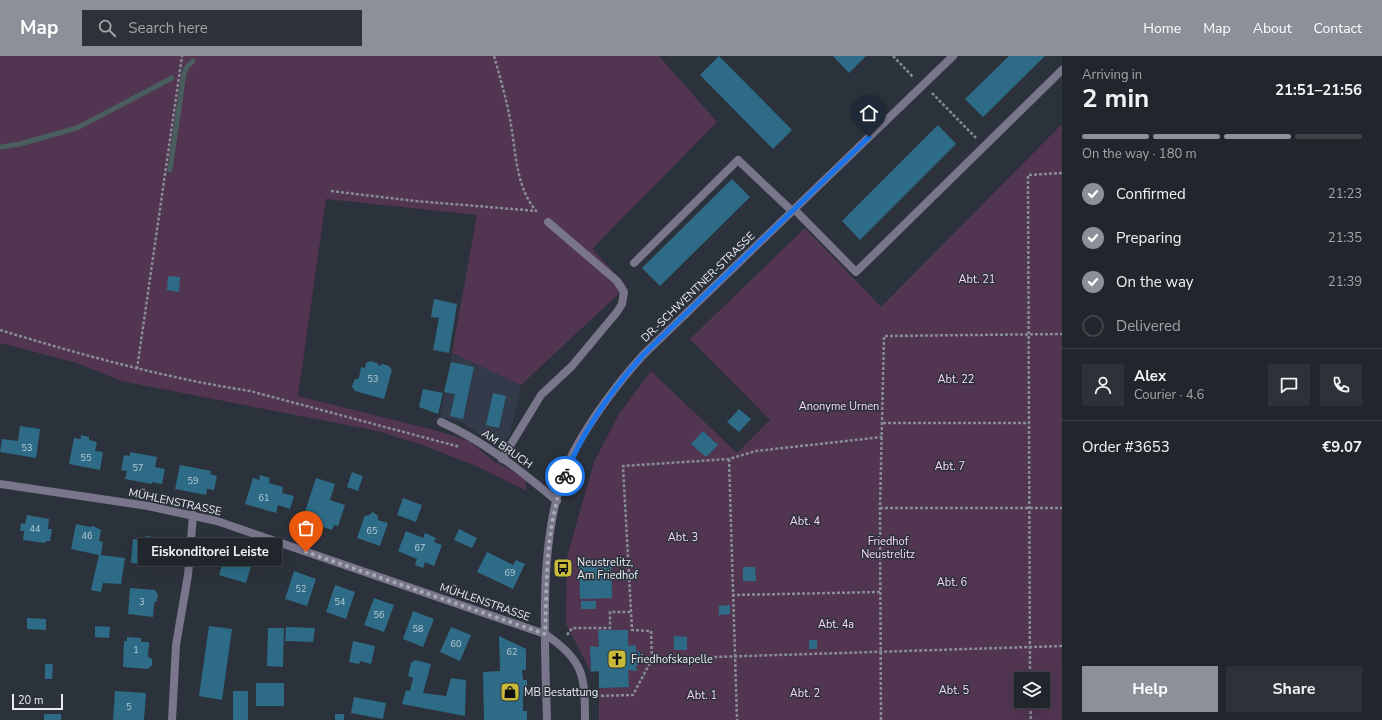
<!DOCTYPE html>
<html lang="en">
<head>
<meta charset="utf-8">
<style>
  body { margin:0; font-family:"Nunito Sans",sans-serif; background:#2d3238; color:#f1f3f6; height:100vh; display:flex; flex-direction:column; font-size:15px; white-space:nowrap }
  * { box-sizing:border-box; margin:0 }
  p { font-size:13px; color:#a2a5a9 }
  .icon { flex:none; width:22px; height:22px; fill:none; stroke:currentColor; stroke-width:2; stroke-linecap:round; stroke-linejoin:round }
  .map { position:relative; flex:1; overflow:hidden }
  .panel { display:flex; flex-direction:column; background:#21262c; width:320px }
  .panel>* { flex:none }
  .buttons { position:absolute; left:1014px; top:616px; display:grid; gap:8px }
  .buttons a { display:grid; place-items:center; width:36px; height:36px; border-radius:0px; background:#21262c; box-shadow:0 4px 16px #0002,0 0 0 1px #3e4348; font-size:20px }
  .scale { position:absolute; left:12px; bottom:10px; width:51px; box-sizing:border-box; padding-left:4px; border:2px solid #e9edf3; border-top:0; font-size:11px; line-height:14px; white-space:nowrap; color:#e9edf3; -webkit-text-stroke:3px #2c323b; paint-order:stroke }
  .pin { position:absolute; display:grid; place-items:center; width:34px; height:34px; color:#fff; margin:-41px -17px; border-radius:50% 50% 50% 0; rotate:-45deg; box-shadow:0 0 4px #0007 }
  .pin .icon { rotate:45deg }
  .courier { position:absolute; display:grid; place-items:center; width:40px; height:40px; margin:-20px; border:3px solid #1a73e8; border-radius:50%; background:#fff; color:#222; box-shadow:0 1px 5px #0007 }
  .bubble { position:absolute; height:28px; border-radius:0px; background:#21262c; box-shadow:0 4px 16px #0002,0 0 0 1px #3e4348; font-size:13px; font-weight:700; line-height:28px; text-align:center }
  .head em { font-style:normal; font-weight:700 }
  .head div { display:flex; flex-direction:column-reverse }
  .head { display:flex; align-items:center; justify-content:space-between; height:68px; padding:0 20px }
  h1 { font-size:26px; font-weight:700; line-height:30px }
  .bar { display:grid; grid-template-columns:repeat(4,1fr); gap:6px 4px; align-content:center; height:48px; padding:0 20px }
  .bar i { height:5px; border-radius:3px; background:#3e4348 }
  .bar .selected { background:#8c9099 }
  .bar p { grid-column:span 4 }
  .line { display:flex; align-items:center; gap:10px; padding:0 20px; border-top:1px solid #3e4348 }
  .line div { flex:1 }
  .round { display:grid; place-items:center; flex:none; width:42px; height:42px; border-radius:0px; background:#2d3238 }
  ol { padding:0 20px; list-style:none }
  li { display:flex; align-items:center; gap:12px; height:44px }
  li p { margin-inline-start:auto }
  li .icon { padding:4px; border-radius:50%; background:#8c9099; color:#fff; stroke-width:4 }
  li:last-child { color:#a2a5a9 }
  li i { width:22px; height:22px; border:2px solid #3e4348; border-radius:50% }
  .button { display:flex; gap:8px; margin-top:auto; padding:8px 20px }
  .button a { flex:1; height:46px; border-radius:0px; background:#8c9099; color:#fff; font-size:16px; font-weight:700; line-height:46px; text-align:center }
  .button a+a { background:#2d3238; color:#f1f3f6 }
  header { display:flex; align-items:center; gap:24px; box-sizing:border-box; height:56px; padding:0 20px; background:#8c9099; color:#fff }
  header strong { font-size:19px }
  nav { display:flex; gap:22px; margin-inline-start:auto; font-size:14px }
  .search { width:280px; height:36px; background:#2d3238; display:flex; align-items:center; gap:10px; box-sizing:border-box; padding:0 14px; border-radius:0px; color:#a2a5a9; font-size:15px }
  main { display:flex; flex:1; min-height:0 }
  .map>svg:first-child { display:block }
</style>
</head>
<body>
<header>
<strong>Map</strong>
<div class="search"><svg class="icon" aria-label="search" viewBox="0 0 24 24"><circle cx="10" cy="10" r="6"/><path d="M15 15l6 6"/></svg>Search here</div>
<nav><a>Home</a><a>Map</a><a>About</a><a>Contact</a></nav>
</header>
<main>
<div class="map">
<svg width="1062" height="664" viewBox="0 0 1062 664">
  <rect width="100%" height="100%" fill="#2c323b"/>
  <!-- built -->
  <path fill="#333b4a" d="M452 297 521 329 510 379 503 386 493 389 464 367 440 361Z"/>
  <!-- green -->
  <path fill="#513551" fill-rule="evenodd" d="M0 0H659L717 66 592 193 627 230 521 329 452 297 477 159 326 143 298 340 438 375 469 385 495 406 511 414 525 424 527 435 474 409 422 389 378 375 121 325 77 307 0 287Z
    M1062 68V664H599V615L591 616 566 568 567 501 594 406 619 358 651 315 737 397 770 364 690 283 805 172 881 251ZM1021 623H1043V645H1021Z"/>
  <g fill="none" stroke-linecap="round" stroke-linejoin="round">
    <!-- stream -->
    <path stroke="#4a5d5f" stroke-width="5" d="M0 91 20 88 77 72 172 22
      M170 114 184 17 186 12 193 5"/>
  </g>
  <!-- building -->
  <path fill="#2d6b86" d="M719 0 792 74 773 93 700 19Z
    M833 0H866L849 17Z
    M1009 0H1045L983 61 965 43Z
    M938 69 956 88 860 184 842 165Z
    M732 123 750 141 660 230 642 212Z
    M168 220 180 221 179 236 167 234Z
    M434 243 457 248 449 297 433 294 439 262 431 261Z
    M370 305 377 307 379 310 383 308 389 310 392 314 384 343 355 335 352 331 354 324 359 322 361 311 365 312 366 307Z
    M451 306 474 311 463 363 450 360 455 338 444 336Z
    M423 333 443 337 438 358 419 351Z
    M493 337 506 340 499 372 486 369Z
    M739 353 751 363 739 376 727 366Z
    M20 370 40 373 36 402 0 396 2 383 18 385Z
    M703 375 718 389 706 401 691 388Z
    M81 379 89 381V384L97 386 95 395 103 396 100 414 69 408 74 382 81 383Z
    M130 396 157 401 155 411 165 413 162 428 152 426V428L125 423 127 415 121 414 124 399 130 400Z
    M180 409 211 415 210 418 217 420 214 434 207 433 206 439 175 433Z
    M352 416 363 420 358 435 347 431Z
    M260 419 270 422 269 427 283 431 282 437 294 440 290 453 278 449 276 457 245 448 253 422 259 424Z
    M316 422 335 428 330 444 345 449 338 470 334 469 332 474 308 466V464L303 462Z
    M403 442 422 449 416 466 397 459Z
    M373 456 378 460V464L388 467 380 490 357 482 365 459 367 460Z
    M27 459 49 463 48 473H52L50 485H46L45 487 23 484 24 475H20L21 467 25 468Z
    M76 468 90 471 93 470 101 474 99 485 103 486 101 499 125 502 121 528 103 527 101 536 91 534 99 499 71 493Z
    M459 473 477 482 472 492 454 484Z
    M406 475 423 482 425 477 436 482 434 486 442 489 434 510 425 506 423 512 415 509 417 503 398 495Z
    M146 480 155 481 154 484 159 485 157 509 131 507 133 483 145 484Z
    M232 493 238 495 239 500 253 504 246 527 219 519 226 496 229 497Z
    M487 496 513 509 516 504 525 508 513 533 477 516Z
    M611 503 612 542 580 543 579 504Z
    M743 511H755L756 525H743Z
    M294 515 316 523 307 550 285 543Z
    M335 529 355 536 346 563 326 556Z
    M130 532 155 534 158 539 157 545 154 547 153 561 128 558Z
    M374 542 394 549 384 576 364 569Z
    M581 545H596V553H581Z
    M730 549V558L719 559V550Z
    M413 555 434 563 423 591 403 583Z
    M27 562 46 563V574L27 573Z
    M95 570 110 571 109 582 95 581Z
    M209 570 232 573 222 644 199 640Z
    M286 571 315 572 313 586 285 585Z
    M451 571 471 579 460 605 440 596Z
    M268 572H284L283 611 267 610Z
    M598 574H628V590L636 589V595L641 597 643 602 641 607 636 610 637 615 628 614 629 631 599 632V615L591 616V613L590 590 599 591Z
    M499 580 526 593V614H522L523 624H527V636H523V655H527V664H484L483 616 500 615Z
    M674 580 687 581V594H674Z
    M127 581 141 582V586H149L148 601 152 603V609L148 613 123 611 124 585H127Z
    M809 584H817V593H809Z
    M353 585 375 590 371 608 360 605 359 608 349 606Z
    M415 604 431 608 423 637 446 640 451 622 466 624 465 660 402 648 406 634 410 635 413 622 408 620 411 607Z
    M45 608H53L52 623H45Z
    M256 627H284V650H256Z
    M115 635 146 637 144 664H113Z
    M233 635H248V664H233Z
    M354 641 386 647 383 663 351 657Z
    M44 658H61V664H44Z
    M335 658H344V664H335Z"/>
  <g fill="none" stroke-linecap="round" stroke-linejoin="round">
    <!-- path -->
    <path stroke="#878c94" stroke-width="2.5" stroke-dasharray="3 2" stroke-linecap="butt" d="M494 0C500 21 506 42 510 63 516 94 515 131 537 156
      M893 0 913 21
      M932 37 976 82
      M331 135 415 145 537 155
      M0 274C82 299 165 322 250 335L460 391
      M137 313 182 0
      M883 367H1029
      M729 403 737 664
      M880 452H1062
      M732 539 880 536
      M567 579 572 572H610V556H631
      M652 603 651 575 632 574 623 410 729 403 756 395 882 381
      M1030 623 1028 119 1062 117
      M596 640 633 639 652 603 1062 590
      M1030 645 1031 664
      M881 664 880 452 884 280 1062 278"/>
    <!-- service -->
    <path stroke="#79758b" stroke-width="8" d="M794 153 856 216 1062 14
      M634 207 738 104 792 155
      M441 366C484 385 521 415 557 445
      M502 403 541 339 572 310 617 256 622 248 624 236 617 225 548 166"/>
    <!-- minor -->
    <path stroke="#79758b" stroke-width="8" d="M0 428 148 450 217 465 545 578C584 604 585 620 585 664
      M172 664 176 589 188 519 193 459
      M547 664C545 585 536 466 574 395 593 360 617 328 643 299L953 0"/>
  </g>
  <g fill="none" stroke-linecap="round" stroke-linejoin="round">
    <!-- done -->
    <path stroke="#a7acb3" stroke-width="4" stroke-dasharray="0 7.2" d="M306 496 545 578C547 525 545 470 565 420"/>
    <!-- route -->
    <path stroke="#1a73e8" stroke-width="5" d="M565 420C582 375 611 335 643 299L869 81"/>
  </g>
  <!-- icons -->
  <defs>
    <g id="bus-square" transform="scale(1)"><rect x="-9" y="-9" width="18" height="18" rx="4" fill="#c9ba3a" stroke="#2c323b"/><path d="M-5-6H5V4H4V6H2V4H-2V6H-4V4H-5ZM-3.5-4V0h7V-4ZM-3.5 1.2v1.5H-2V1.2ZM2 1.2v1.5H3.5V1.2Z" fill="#111"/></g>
    <g id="church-square" transform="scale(1)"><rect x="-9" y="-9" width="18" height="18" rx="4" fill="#c9ba3a" stroke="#2c323b"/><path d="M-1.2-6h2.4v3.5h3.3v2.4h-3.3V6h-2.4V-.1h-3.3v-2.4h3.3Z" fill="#111"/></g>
    <g id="shop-square" transform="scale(1)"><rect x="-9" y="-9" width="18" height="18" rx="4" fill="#c9ba3a" stroke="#2c323b"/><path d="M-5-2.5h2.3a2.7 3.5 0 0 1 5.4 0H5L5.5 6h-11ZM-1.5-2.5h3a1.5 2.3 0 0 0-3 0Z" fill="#111"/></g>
  </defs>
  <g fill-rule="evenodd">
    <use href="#bus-square" x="563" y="512"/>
    <use href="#church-square" x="617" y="603"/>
    <use href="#shop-square" x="510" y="636"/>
  </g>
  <g text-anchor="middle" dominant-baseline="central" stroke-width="3" stroke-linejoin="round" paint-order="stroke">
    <!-- number labels -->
    <g font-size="9" fill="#baccd8">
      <text x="373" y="323">53</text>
      <text x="27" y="392">53</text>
      <text x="86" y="402">55</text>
      <text x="138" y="412">57</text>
      <text x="193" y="425">59</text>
      <text x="264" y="442">61</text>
      <text x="35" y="473">44</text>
      <text x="372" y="475">65</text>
      <text x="87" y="480">46</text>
      <text x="420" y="492">67</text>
      <text x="510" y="517">69</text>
      <text x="301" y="533">52</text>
      <text x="142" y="546">3</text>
      <text x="340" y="546">54</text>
      <text x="379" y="559">56</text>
      <text x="418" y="573">58</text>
      <text x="456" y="588">60</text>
      <text x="136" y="594">1</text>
      <text x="512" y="596">62</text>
      <text x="129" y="651">5</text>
    </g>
    <!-- park labels -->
    <g font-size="11" fill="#f9d4f9" stroke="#2c323b">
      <text x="977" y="223">Abt. 21</text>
      <text x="956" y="323">Abt. 22</text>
      <text x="839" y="350">Anonyme Urnen</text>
      <text x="950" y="410">Abt. 7</text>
      <text x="805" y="465">Abt. 4</text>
      <text x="683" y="481">Abt. 3</text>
      <text x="888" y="485">Friedhof<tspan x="888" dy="13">Neustrelitz</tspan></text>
      <text x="952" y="526">Abt. 6</text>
      <text x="836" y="568">Abt. 4a</text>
      <text x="954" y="634">Abt. 5</text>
      <text x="805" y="637">Abt. 2</text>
      <text x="702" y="639">Abt. 1</text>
    </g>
    <!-- street labels -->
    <g font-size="11" fill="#e9edf3" stroke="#2c323b">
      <text transform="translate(698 231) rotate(-44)">DR.-SCHWENTNER-STRASSE</text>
      <text transform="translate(507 393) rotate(35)">AM BRUCH</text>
      <text transform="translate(175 446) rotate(12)">MÜHLENSTRASSE</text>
      <text transform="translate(485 546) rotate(19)">MÜHLENSTRASSE</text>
    </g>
    <!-- poi labels -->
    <g font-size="11" fill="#e9edf3" stroke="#2c323b" text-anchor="start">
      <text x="577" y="506">Neustrelitz,<tspan x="577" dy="13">Am Friedhof</tspan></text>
      <text x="631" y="603">Friedhofskapelle</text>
      <text x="524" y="636">MB Bestattung</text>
    </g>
  </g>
</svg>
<div class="buttons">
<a><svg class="icon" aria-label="layers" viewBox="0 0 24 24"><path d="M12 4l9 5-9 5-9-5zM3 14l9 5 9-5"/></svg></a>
</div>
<div class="scale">20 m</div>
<div class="pin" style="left:306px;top:496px;background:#ea580c"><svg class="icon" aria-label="bag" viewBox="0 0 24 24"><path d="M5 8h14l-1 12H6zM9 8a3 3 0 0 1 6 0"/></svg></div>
<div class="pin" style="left:869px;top:81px;background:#1f2937"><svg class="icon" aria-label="home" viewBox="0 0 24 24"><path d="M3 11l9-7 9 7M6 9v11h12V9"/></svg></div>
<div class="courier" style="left:565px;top:420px"><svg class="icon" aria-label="bike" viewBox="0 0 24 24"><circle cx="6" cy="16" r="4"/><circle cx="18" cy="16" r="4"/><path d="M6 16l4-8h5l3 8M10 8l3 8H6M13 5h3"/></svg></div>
<div class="bubble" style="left:138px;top:482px;width:144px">Eiskonditorei Leiste</div>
</div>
<section class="panel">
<div class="head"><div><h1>2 min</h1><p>Arriving in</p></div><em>21:51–21:56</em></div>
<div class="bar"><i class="selected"></i><i class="selected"></i><i class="selected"></i><i></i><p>On the way · 180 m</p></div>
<ol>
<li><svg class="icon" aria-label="check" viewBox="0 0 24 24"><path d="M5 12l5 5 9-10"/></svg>Confirmed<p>21:23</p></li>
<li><svg class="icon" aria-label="check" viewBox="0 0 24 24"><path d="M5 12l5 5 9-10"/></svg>Preparing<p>21:35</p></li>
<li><svg class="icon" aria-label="check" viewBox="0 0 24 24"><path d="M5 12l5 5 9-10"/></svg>On the way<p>21:39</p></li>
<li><i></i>Delivered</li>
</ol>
<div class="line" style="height:72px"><a class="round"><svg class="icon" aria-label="person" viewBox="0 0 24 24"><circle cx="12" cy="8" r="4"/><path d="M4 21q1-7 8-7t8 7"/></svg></a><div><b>Alex</b><p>Courier · 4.6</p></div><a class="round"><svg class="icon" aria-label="chat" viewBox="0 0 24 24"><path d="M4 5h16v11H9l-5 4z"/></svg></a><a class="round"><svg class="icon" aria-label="phone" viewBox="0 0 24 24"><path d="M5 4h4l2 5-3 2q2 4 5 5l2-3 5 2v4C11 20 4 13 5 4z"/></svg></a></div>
<div class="line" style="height:52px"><div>Order #3653</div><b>€9.07</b></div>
<div class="button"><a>Help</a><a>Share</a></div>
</section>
</main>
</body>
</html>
